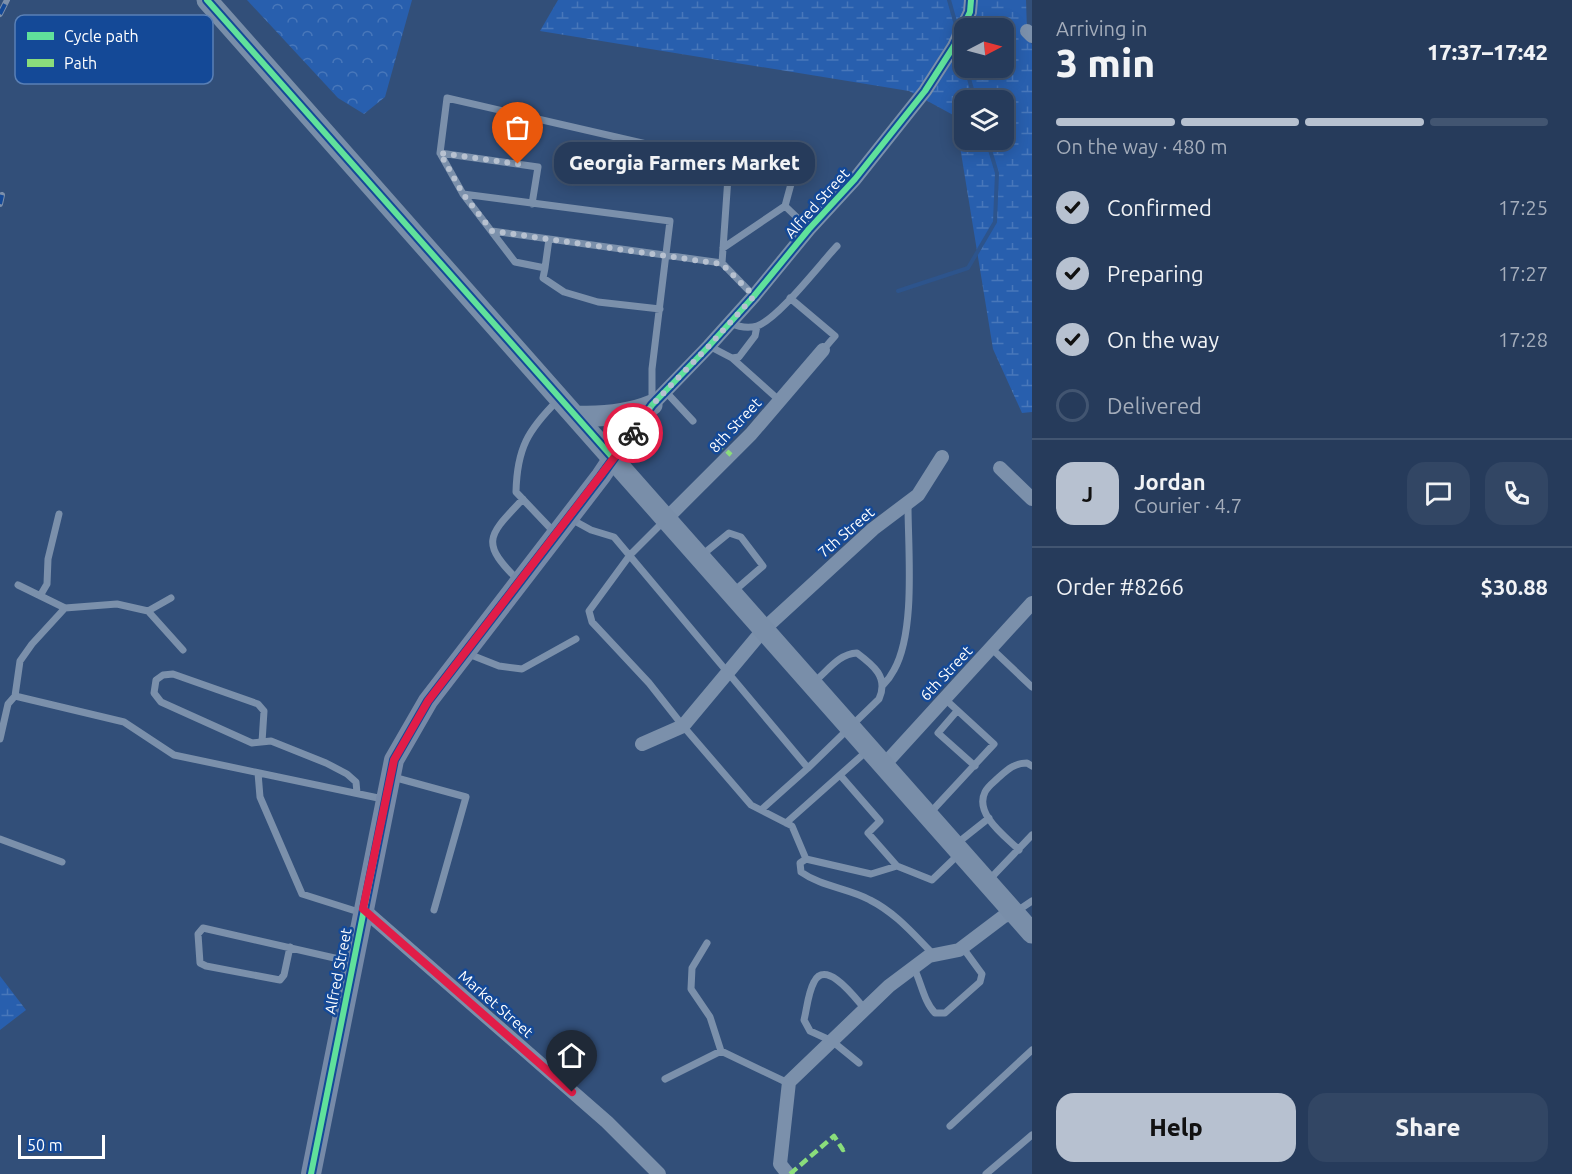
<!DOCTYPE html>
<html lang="en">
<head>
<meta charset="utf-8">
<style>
  body { margin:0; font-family:Ubuntu,sans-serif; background:#324664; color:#f1f3f6; height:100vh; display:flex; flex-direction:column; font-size:22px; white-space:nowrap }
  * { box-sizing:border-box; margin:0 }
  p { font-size:20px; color:#a4adbb }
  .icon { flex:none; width:33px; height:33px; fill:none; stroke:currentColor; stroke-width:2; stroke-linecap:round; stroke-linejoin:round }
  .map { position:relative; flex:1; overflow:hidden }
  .panel { display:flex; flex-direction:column; background:#263b5b; width:540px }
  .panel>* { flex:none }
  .needle { width:39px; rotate:84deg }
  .controls { position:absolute; left:954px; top:18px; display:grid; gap:12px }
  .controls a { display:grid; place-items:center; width:60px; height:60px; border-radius:12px; background:#263b5b; box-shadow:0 3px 15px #0003,0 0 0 2px #425571; font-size:30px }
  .scale { position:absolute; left:18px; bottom:15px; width:87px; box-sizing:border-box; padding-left:6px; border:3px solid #fff; border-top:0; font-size:16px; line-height:21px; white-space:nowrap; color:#fff; -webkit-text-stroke:4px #144997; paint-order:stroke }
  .pin { position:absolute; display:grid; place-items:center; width:51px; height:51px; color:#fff; margin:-62px -26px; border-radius:50% 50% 50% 0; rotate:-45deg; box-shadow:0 0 6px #0007 }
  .pin .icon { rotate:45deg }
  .courier { position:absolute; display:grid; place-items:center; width:60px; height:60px; margin:-30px; border:4px solid #e11d48; border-radius:50%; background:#fff; color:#222; box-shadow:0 2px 8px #0007 }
  .bubble { position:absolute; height:42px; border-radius:18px; background:#263b5b; box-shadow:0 3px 15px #0003,0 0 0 2px #425571; font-size:20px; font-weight:800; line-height:42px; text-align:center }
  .overview em { font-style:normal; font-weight:800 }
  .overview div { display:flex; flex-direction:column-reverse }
  .overview { display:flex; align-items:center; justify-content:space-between; height:102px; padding:0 24px }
  h1 { font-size:39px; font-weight:800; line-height:45px }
  .bar { display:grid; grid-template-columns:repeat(4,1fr); gap:9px 6px; align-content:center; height:72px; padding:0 24px }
  .bar i { height:8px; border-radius:4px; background:#425571 }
  .bar .active { background:#b7c1d0 }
  .bar p { grid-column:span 4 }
  .line { display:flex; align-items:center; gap:15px; padding:0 24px; border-top:2px solid #425571 }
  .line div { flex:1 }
  .round { display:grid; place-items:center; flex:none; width:63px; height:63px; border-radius:18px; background:#324664 }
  ol { padding:0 24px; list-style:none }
  li { display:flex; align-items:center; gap:18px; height:66px }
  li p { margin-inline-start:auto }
  li .icon { padding:6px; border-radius:50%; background:#b7c1d0; color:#111; stroke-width:4 }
  li:last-child { color:#a4adbb }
  li i { width:33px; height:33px; border:3px solid #425571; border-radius:50% }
  .cta { display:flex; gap:12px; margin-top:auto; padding:12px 24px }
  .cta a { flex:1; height:69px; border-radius:18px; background:#b7c1d0; color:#111; font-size:24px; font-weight:800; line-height:69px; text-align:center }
  .cta a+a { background:#324664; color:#f1f3f6 }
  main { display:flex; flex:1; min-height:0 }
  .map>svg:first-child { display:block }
</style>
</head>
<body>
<main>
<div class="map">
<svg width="1032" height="1174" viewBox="0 0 1032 1174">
  <defs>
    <pattern id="forest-crowns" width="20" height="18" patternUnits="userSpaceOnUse" patternTransform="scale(1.5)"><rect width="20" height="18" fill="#285fae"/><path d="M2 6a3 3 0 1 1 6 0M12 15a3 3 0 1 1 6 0" fill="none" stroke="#4877ba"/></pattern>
    <pattern id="wetland-marsh" width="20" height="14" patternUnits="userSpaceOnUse" patternTransform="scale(1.5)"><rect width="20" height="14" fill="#285fae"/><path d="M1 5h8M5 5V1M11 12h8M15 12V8" fill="none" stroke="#4877ba"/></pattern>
  </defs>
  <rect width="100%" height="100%" fill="#324f79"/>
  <!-- forest -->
  <path fill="url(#forest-crowns)" d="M247 0H412L385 97 364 114 338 98Z"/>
  <!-- wetland -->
  <path fill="url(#wetland-marsh)" fill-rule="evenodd" d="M558 0H1026L1027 31 1032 45V412L1022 413 993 349 955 116 909 91 540 31ZM964 28H1004V68H964ZM964 100H1004V140H964Z
    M0 976 26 1010 0 1030Z"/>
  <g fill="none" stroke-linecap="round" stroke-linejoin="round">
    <!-- stream -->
    <path stroke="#2d548c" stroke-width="4" d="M949 0 956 25
      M963 56 964 60
      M966 68 975 100
      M898 291 968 268 995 222 997 173 987 140"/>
    <!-- lane -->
    <path stroke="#7b90ab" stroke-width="7" d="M440 153 538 167 532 204
      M463 194 670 221 652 369V402
      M492 231 722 263 754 296
      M723 248 785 206 809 229
      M722 263 729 163
      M545 268 549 239
      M790 298 835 336 823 350
      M660 309 598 302 564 292 543 278 545 268 515 262 463 194 440 153 447 98 729 163 794 173 785 206
      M730 323C739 327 747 329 757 326 778 319 820 264 837 246
      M709 346 732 358 739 357 755 336 757 326
      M732 358 780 401
      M665 391 693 421
      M571 519 591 530 614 537 808 768 879 699C889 677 873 665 857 653 838 654 828 671 814 682
      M664 521 630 555 589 611 592 622 649 683 683 726 751 805 792 826 806 859 871 874 897 866 932 880 959 854
      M554 532 516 492C517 448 528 430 558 400
      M702 555 729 533 741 537 763 566 733 592
      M519 581C479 542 488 536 523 499
      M18 585 65 608
      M40 596 47 584 48 559 59 514
      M148 611 171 598
      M992 649 1032 687
      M466 653 499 666 522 669 576 639
      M883 685C887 681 891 676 894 670 916 631 908 550 908 505
      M15 696 20 661 32 644 65 608 117 604 148 611 183 650
      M957 711 938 733 975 766
      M0 739 8 704 15 696 124 722 174 755 383 799
      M262 742 264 711 258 704 173 674 163 675 156 680 154 693 161 702 252 743 271 741 326 763 347 774 356 782 357 793
      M258 773 260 797 302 894 362 913
      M840 775 880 821 868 833 897 866
      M393 777 466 797 434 910
      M761 810 808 768
      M930 813 994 744 945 699
      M786 823 868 750
      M0 839 62 862
      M955 845 989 818
      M1019 850C1005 836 974 814 985 792 988 786 994 782 998 778 1007 770 1014 763 1027 763L1032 766
      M806 859 800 863 801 872C822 887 848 888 870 900 896 913 914 935 934 955
      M989 880 1032 835
      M1017 911 1032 901
      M707 943 692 968 691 989 710 1017 721 1051
      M290 947 284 975 280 980 206 966 200 963 198 934 203 928 352 962
      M914 968C921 982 924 1002 935 1013H945L980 982 982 974 963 948
      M859 1063 832 1041 810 1031 804 1020C807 1008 808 993 814 982 826 958 856 999 865 1009
      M665 1079 721 1051 788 1083
      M950 1126 1032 1050
      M986 1174 1032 1135"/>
    <!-- street -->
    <path stroke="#7b90ab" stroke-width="14" d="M1027 31 1032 36
      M613 458 652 405 709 346 754 296 809 229 855 179 925 91 954 46 970 12 971 0
      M1000 468 1032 499
      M666 519 751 434 823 350
      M642 744 683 726 764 629 873 529 918 495 942 457
      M884 765 1032 603
      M363 909 607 1122 659 1174
      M788 1174 780 1164 789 1082 889 986 929 956 959 950 1004 916 1015 913"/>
    <!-- secondary -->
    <path stroke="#768aa8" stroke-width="20" d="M311 1174 394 760 428 701 601 476 613 458"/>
    <!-- primary -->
    <path stroke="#798ea9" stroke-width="21" d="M207 0 1032 933
      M576 416C602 417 628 415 652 405"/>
    <!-- rail casing -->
    <g stroke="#7c8faa" stroke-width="6">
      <path id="rail" d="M0 14 7 0
        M0 204 2 195"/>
    </g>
    <!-- rail -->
    <use href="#rail" stroke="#144997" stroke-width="4" stroke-dasharray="11" stroke-linecap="butt"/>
    <!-- quiet -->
    <path stroke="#8add7b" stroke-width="4.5" stroke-dasharray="9 4.5" stroke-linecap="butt" d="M717 442 731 455
      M790 1174 834 1136 843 1150 847 1148"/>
    <!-- cycleway casing -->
    <g stroke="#144997" stroke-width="10">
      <path id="cycleway" d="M207 0 613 458
        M311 1174 394 760 428 701 601 476 652 405 709 346 754 296 809 229 855 179 925 91 954 46 970 12 971 0"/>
    </g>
    <!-- cycleway -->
    <use href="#cycleway" stroke="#60e19b" stroke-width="6"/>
  </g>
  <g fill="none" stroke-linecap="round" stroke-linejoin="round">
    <!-- done -->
    <path stroke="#b7c1d0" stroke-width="6" stroke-dasharray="0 10.8" d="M518 164 440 153 463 194 492 231 722 264 754 296 709 346 652 405 633 433"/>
    <!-- route -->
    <path stroke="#e11d48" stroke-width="8" d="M572 1092 363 909 394 760 428 701 633 433"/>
  </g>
  <g text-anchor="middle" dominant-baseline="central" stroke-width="5" stroke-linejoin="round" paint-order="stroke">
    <!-- street labels -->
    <g font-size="15" fill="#fff" stroke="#144997">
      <text transform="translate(817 203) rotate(-48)">Alfred Street</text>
      <text transform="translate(735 425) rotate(-47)">8th Street</text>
      <text transform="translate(846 532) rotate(-41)">7th Street</text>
      <text transform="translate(946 673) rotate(-47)">6th Street</text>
      <text transform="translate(338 971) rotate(-79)">Alfred Street</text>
      <text transform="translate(496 1004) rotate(41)">Market Street</text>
    </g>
  </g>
  <!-- legend -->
  <rect x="15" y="15" width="198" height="69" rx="9" fill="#144997" stroke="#5a80b6" stroke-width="1.5"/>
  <rect x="27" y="32" width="27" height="8" fill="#60e19b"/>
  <rect x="27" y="59" width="27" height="8" fill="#8add7b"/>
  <g font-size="16" fill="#fff">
    <text x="64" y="42">Cycle path</text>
    <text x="64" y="69">Path</text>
  </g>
</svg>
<div class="controls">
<a><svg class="needle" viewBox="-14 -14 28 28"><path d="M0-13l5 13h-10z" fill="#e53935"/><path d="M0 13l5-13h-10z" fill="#a4adbb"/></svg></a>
<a><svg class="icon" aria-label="layers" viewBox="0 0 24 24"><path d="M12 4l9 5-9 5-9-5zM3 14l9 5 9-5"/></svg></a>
</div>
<div class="scale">50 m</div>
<div class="pin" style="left:518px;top:164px;background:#ea580c"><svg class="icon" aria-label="bag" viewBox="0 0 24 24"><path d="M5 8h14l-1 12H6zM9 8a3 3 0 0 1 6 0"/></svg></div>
<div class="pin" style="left:572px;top:1092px;background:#1f2937"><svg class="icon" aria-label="home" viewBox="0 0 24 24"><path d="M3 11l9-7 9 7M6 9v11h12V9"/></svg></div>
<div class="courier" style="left:633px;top:433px"><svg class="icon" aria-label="bike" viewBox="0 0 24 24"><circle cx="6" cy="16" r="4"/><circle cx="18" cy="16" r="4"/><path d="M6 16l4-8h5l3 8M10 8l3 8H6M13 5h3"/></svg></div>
<div class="bubble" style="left:554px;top:142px;width:261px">Georgia Farmers Market</div>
</div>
<section class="panel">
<div class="overview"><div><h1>3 min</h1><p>Arriving in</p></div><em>17:37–17:42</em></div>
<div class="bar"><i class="active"></i><i class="active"></i><i class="active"></i><i></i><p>On the way · 480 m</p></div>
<ol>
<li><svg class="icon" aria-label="check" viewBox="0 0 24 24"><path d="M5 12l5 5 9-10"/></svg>Confirmed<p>17:25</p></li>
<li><svg class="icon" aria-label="check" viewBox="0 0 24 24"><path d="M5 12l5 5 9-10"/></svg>Preparing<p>17:27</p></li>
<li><svg class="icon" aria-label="check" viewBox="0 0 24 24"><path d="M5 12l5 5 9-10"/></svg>On the way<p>17:28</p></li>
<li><i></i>Delivered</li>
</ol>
<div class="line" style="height:108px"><b class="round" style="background:#b7c1d0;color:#111">J</b><div><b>Jordan</b><p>Courier · 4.7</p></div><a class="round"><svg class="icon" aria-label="chat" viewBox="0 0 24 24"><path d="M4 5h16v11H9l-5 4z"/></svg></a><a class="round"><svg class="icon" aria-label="phone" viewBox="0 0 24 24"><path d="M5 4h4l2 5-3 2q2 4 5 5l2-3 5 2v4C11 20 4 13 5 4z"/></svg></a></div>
<div class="line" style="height:78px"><div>Order #8266</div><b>$30.88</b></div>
<div class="cta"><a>Help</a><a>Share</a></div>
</section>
</main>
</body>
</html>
